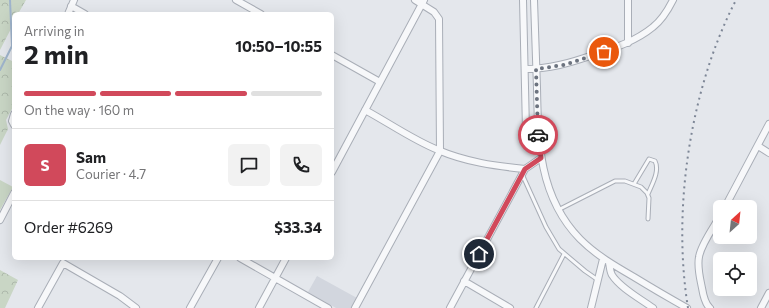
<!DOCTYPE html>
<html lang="en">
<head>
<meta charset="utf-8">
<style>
  body { margin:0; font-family:Commissioner,sans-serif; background:#f2f2f2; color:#202124; height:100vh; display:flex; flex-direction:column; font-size:15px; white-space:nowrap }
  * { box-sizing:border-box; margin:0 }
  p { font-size:13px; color:#757577 }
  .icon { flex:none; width:22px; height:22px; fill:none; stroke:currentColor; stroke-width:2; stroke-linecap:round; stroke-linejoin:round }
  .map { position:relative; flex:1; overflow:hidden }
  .details { position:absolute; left:12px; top:12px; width:322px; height:248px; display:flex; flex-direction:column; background:#fff; border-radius:6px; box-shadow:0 4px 16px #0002 }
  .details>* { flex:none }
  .needle { width:26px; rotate:27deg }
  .buttons { position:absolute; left:713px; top:200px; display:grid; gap:8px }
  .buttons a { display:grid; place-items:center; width:44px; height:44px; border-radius:6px; background:#fff; box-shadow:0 4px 16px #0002; font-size:20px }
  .pin { position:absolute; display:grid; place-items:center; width:34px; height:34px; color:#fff; margin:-17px; border:2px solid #fff; border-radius:50%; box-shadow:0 1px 4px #0007 }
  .courier { position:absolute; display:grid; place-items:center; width:40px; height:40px; margin:-20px; border:3px solid #d1495b; border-radius:50%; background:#fff; color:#222; box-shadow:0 1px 5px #0007 }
  .headline em { font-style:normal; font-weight:700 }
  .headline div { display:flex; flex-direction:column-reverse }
  .headline { display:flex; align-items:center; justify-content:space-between; height:68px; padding:0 12px }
  h1 { font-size:26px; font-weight:700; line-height:30px }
  .bar { display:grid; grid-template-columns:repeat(4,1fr); gap:6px 4px; align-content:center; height:48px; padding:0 12px }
  .bar i { height:5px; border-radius:3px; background:#e0e0e0 }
  .bar .current { background:#d1495b }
  .bar p { grid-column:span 4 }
  .line { display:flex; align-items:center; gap:10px; padding:0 12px; border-top:1px solid #e0e0e0 }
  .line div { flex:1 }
  .round { display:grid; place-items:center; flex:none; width:42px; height:42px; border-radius:6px; background:#f2f2f2 }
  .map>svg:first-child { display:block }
</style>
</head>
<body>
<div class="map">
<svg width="769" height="308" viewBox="0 0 769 308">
  <defs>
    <pattern id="forest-crowns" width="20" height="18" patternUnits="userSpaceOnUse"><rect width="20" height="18" fill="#c9d6c5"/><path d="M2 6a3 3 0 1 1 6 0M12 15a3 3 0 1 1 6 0" fill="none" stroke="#adb8ab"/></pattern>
  </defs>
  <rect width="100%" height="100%" fill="#e4e7ec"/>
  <!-- built -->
  <path fill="#d2d6de" d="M317 276 357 298 351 308H336L308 292Z"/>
  <!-- grass -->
  <path fill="#c9d6c5" d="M0 180 13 187 0 210Z"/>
  <!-- forest -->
  <path fill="url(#forest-crowns)" d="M0 0H26L18 14H14V23L0 50Z
    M0 55 14 62V105L6 120 8 129 0 145Z
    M0 270 18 280 5 308H0Z"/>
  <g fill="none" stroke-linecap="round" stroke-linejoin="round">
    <!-- stream -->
    <path stroke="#9fb4cc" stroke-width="2" d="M0 70 12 46 10 0"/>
    <!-- service casing -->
    <g stroke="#a9aeb7" stroke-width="5">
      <path id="service" d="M522 174 546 227 559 249 585 271 598 280
        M634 184 649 159 655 161C660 171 652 184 648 194
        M558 210 615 181H625L641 187 647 193 649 198 648 219
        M536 308 564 254"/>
    </g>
    <!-- minor casing -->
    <g stroke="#a9aeb7" stroke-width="8">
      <path id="minor" d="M236 0 261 14
        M523 0 526 130C528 139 531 142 539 146
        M534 0C535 29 536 59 537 88 538 142 539 197 580 239 596 255 615 266 634 277 652 288 669 298 687 308
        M71 6 85 14
        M68 14 74 0
        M628 43V0
        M332 55 380 82
        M525 69C549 69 570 63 593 55 615 48 636 41 653 27 662 20 668 10 673 0
        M365 110C389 123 413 140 438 150 466 162 495 166 525 169
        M14 114 12 121 14 125
        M758 146 769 153
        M332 172 424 0
        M725 207 769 124
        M0 220 14 193
        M240 258 328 308
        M609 263C610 267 610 272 612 275 620 288 641 299 653 308
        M464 281 510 308
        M38 308 63 263 120 296 136 308
        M190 308 218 258
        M259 308 286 258
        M355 308 440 151 439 19 434 12 415 0
        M450 308 525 169 541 158
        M591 308 603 259
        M710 308C705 304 703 294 702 288 700 278 697 267 699 257 701 244 714 227 720 216
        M761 308 769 293"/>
    </g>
    <!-- service -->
    <use href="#service" stroke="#f7f8fa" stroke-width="3"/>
    <!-- minor -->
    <use href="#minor" stroke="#f7f8fa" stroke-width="6"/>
    <!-- rail -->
    <path stroke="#7d8696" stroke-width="2" stroke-dasharray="2 4" stroke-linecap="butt" d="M688 308C672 209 690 89 736 0"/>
  </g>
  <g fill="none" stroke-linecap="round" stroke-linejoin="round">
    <!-- done -->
    <path stroke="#6c737f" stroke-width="4" stroke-dasharray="0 7.2" d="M538 135 536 69 564 65 604 52"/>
    <!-- route -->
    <path stroke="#d1495b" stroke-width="5" d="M479 254 525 169 541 158 538 135"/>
  </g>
</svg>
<div class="buttons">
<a><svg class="needle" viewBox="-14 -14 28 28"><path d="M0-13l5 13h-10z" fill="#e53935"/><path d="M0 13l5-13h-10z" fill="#757577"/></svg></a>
<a><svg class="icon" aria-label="locate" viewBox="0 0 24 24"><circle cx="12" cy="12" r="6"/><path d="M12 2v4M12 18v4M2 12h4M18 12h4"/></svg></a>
</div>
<div class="pin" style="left:604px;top:52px;background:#ea580c"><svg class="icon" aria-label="bag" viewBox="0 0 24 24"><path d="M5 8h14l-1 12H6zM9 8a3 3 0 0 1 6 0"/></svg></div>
<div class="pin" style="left:479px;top:254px;background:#1f2937"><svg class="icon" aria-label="home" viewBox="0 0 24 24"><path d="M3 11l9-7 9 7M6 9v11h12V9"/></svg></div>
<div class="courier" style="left:538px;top:135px"><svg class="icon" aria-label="car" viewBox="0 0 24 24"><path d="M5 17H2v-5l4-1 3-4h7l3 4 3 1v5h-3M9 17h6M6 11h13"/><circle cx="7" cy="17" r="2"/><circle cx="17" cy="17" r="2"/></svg></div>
<section class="details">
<div class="headline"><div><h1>2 min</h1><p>Arriving in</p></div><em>10:50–10:55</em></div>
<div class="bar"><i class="current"></i><i class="current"></i><i class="current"></i><i></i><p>On the way · 160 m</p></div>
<div class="line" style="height:72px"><b class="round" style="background:#d1495b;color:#fff">S</b><div><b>Sam</b><p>Courier · 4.7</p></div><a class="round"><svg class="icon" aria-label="chat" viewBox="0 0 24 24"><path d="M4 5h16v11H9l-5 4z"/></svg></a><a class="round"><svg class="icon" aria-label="phone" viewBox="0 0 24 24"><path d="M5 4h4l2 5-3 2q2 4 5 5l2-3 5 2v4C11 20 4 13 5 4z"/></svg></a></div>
<div class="line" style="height:52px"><div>Order #6269</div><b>$33.34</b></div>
</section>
</div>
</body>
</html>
